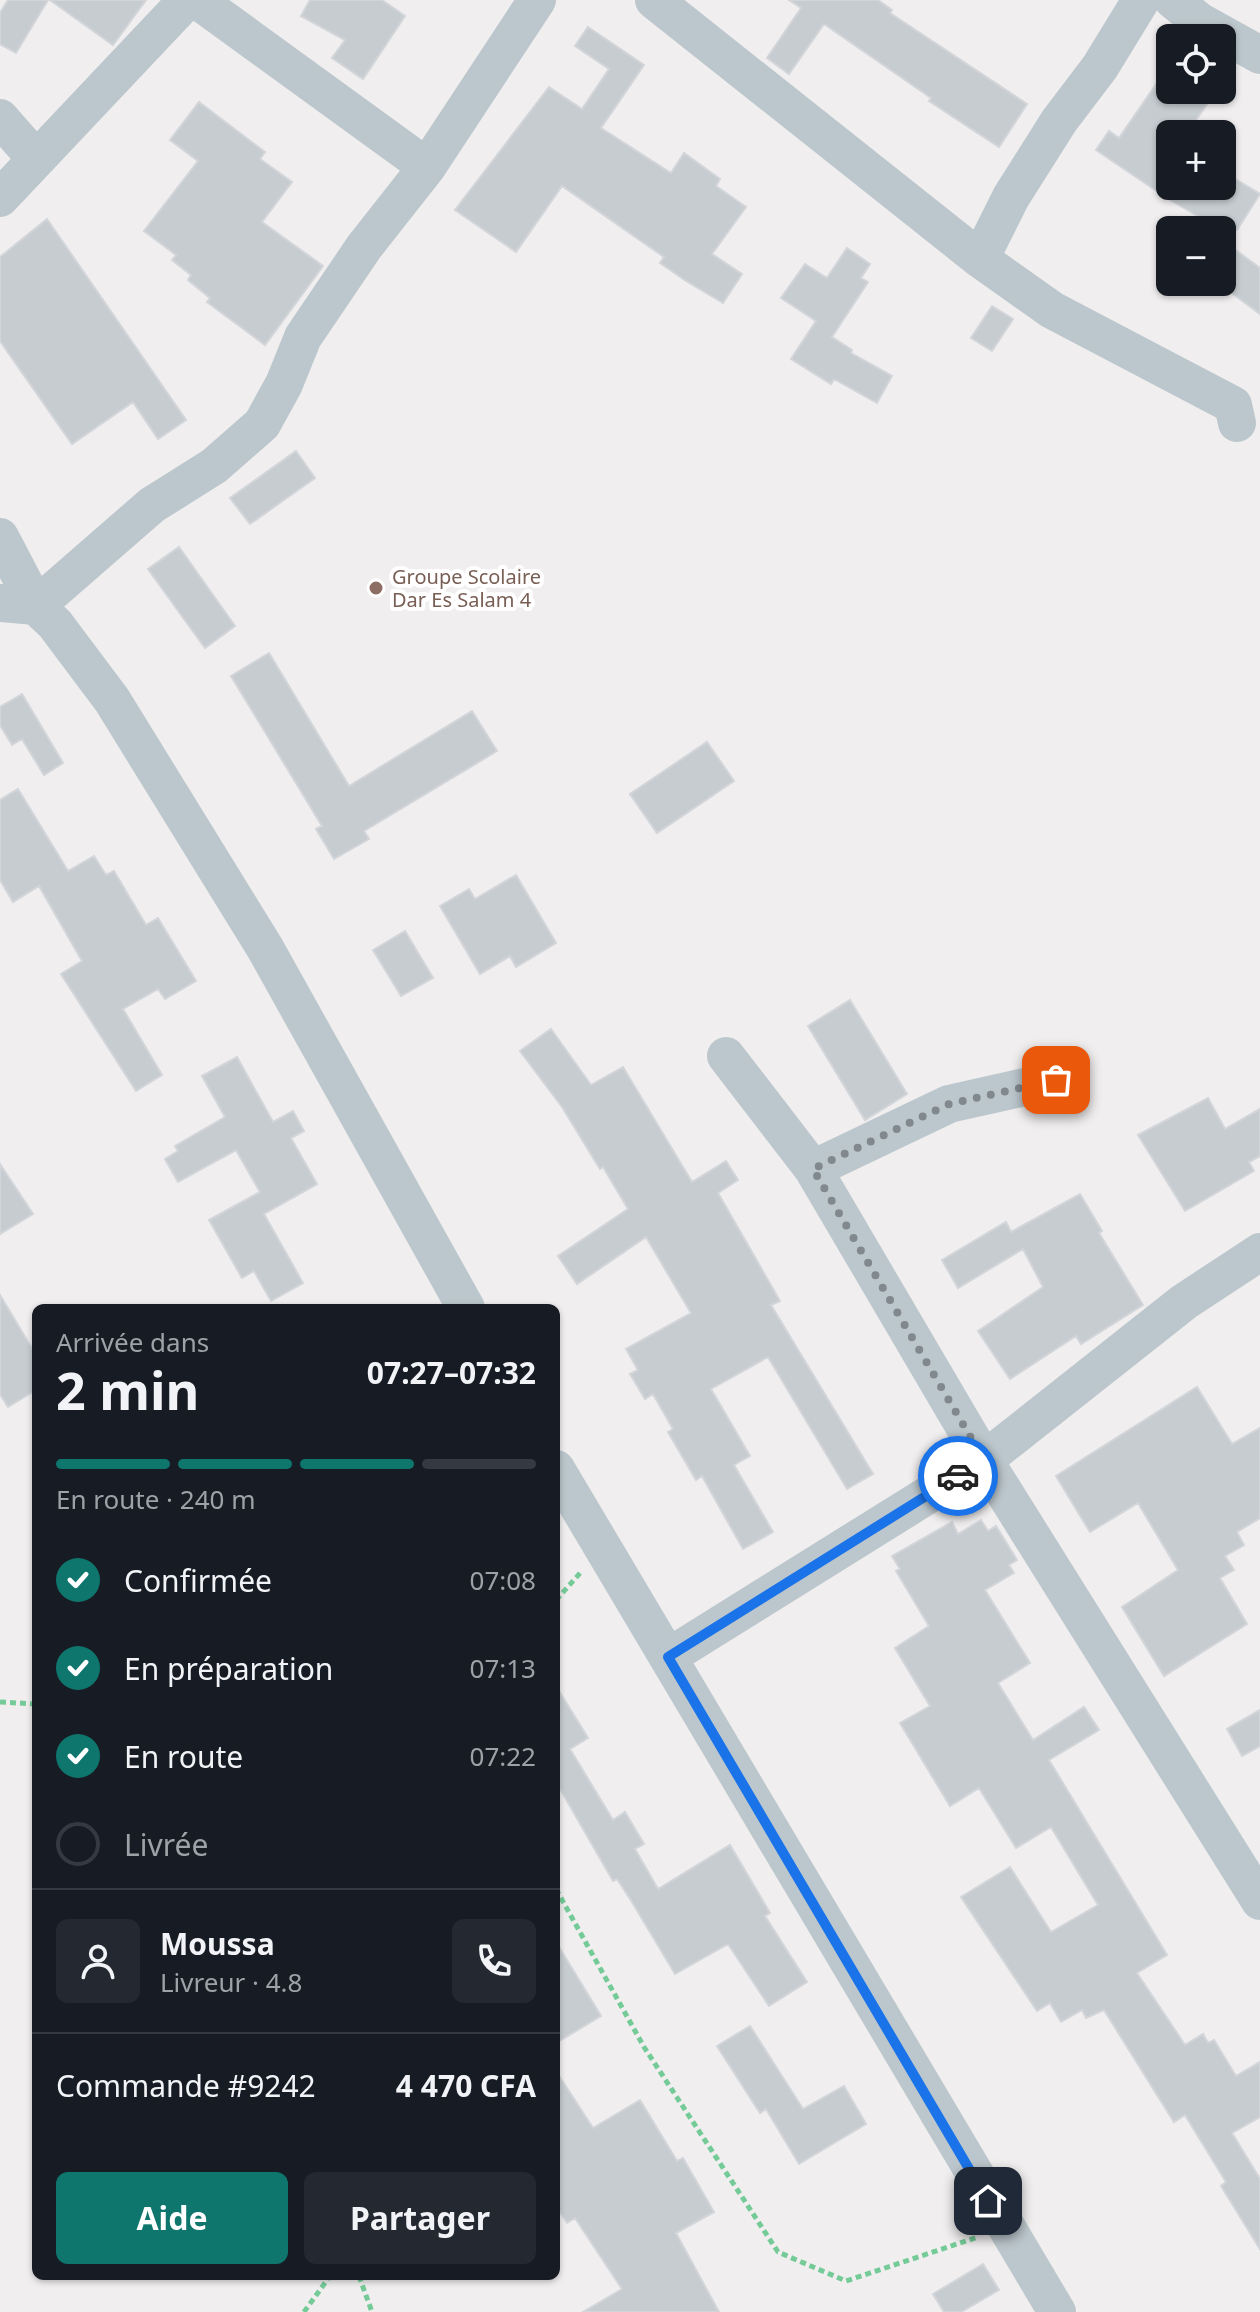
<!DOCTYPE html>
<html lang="fr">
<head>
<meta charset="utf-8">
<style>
  body { margin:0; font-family:"Noto Sans",sans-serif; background:#242831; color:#f1f3f6; height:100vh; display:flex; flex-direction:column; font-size:30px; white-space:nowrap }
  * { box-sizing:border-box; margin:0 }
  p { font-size:26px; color:#9ea1a6 }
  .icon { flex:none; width:44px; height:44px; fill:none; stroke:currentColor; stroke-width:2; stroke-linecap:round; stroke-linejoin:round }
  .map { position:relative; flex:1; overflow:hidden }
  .drawer { position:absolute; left:32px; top:1304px; width:528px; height:976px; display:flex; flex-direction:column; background:#171b24; border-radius:12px; box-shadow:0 2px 6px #0004 }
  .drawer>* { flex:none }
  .controls { position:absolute; left:1156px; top:24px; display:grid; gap:16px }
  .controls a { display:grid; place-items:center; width:80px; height:80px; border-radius:12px; background:#171b24; box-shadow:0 2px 6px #0004; font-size:40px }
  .pin { position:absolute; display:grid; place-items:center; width:68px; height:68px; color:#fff; margin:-34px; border-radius:16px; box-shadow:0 4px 12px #0006 }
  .courier { position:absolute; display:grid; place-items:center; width:80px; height:80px; margin:-40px; border:6px solid #1a73e8; border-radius:50%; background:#fff; color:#222; box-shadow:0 2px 10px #0007 }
  .head em { font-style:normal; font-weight:700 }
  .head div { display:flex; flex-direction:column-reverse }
  .head { display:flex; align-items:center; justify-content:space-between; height:136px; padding:0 24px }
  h1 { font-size:52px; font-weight:700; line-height:60px }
  .bar { display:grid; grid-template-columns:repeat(4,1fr); gap:12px 8px; align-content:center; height:96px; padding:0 24px }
  .bar i { height:10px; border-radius:6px; background:#363941 }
  .bar .current { background:#0f766e }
  .bar p { grid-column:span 4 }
  .line { display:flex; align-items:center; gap:20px; padding:0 24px; border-top:2px solid #363941 }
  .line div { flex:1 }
  .round { display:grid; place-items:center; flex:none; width:84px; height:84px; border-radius:12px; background:#242831 }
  ol { padding:0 24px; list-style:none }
  li { display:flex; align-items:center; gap:24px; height:88px }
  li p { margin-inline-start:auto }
  li .icon { padding:8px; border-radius:50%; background:#0f766e; color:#fff; stroke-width:4 }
  li:last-child { color:#9ea1a6 }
  li i { width:44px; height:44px; border:4px solid #363941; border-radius:50% }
  .primary-button { display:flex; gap:16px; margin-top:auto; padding:16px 24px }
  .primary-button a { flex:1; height:92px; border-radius:12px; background:#0f766e; color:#fff; font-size:32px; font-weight:700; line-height:92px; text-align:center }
  .primary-button a+a { background:#242831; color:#f1f3f6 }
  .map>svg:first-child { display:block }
</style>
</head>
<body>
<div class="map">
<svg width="1260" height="2312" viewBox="0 0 1260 2312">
  <rect width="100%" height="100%" fill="#f0eeee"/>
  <!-- building -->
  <path fill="#c7ccd0" stroke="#d2d5d9" stroke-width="2" d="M8 0H48L16 53 0 44V13Z
    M50 0H146L113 45Z
    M310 0H382L405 16 363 79 332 58 345 40 301 16Z
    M789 0H878L892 10 890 13 1027 104 999 147 929 101 931 98 824 24 789 74 767 58 801 8Z
    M588 27 644 65 601 128 671 173 684 153 720 179 716 186 746 207 712 254 742 274 723 303 686 281 660 263 664 257 562 186 516 252 455 210 549 87 582 109 609 69 575 46Z
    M1170 64V90H1196L1210 100 1186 134H1170V186H1222V171L1260 194 1237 230H1222L1170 200 1096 150 1109 131 1119 138Z
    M199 102 265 152 260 159 292 182 262 222 323 266 265 345 207 302 210 298 188 280 191 275 172 260 176 255 144 231 198 161 170 140Z
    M47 219 186 420 158 439 133 402 72 444 0 341V257Z
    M1222 240 1260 268V314L1222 286Z
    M847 248 870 264 861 278 868 282 832 337 852 350 851 353 892 376 877 403 834 379 831 384 791 359 816 321 781 298 805 264 827 278Z
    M992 306 1013 319 992 351 971 338Z
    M296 451 315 478 250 524 230 498Z
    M179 547 235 626 205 648 148 569Z
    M269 653 349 786 472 711 497 751 364 831 369 839 334 859 316 829 322 826 231 676Z
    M22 694 63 763 44 775 22 739 12 745 0 725V707Z
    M707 742 734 781 657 833 630 794Z
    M18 789 68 871 94 856 106 875 114 871 146 925 158 918 196 981 165 999 158 989 123 1009 162 1075 136 1091 61 974 82 961 39 886 13 902 0 880V800Z
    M516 875 556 943 516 967 510 956 480 974 440 906 469 889 475 899Z
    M405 931 433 978 401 996 373 950Z
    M850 1000 907 1094 865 1120 808 1026Z
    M551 1029 591 1085 623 1067 692 1182 726 1161 738 1180 718 1193 780 1301 771 1305 873 1474 847 1489 768 1357 711 1389 750 1456 734 1465 773 1532 743 1549 702 1476 696 1480 668 1432 673 1429 653 1394 645 1399 630 1374 638 1370 626 1349 691 1313 646 1237 577 1284 558 1256 628 1209 603 1167 600 1169 562 1107 520 1051Z
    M237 1057 273 1122 293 1111 304 1131 291 1138 317 1184 264 1214 303 1283 271 1301 254 1271 242 1278 209 1220 260 1192 236 1150 178 1182 165 1159 178 1151 175 1146 225 1117 202 1076Z
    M1208 1098 1225 1129 1260 1109V1156L1249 1162 1254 1171 1185 1211 1138 1135Z
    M0 1164 33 1214 0 1234Z
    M1080 1194 1102 1231 1099 1233 1143 1305 1081 1344 1076 1336 1010 1379 978 1331 1043 1287 1023 1249 958 1288 942 1260 1006 1222 1011 1232Z
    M0 1295 36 1355V1390L8 1407 0 1394Z
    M1197 1387 1232 1444 1260 1428V1518L1237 1532 1244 1545 1225 1556 1234 1570 1220 1578 1247 1624 1164 1676 1122 1607 1178 1570 1138 1503 1090 1532 1056 1476Z
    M981 1520 988 1531 996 1526 1017 1560 1009 1565 1014 1573 985 1590 1030 1663 998 1683 1033 1740 1084 1707 1099 1730 1049 1760 1167 1955 1137 1973 1185 2045 1203 2034 1208 2043 1214 2040 1236 2076 1260 2062V2117L1232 2133 1260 2179V2249L1221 2186 1226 2182 1185 2115 1174 2122 1104 2010 1086 2018 1082 2010 1061 2022 1050 2003 1037 2011 961 1897 1010 1867 1051 1932 1098 1905 1051 1827 1016 1848 979 1788 950 1806 900 1723 930 1706 895 1648 929 1626 896 1571 900 1569 892 1556 952 1522 958 1534Z
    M556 1686 588 1738 570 1749 613 1820 625 1812 644 1844 635 1849 658 1889 730 1845 770 1913 765 1916 807 1982 769 2006 728 1944 675 1974 632 1902 617 1879 613 1881 556 1782Z
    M1260 1710V1746L1242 1756 1227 1729Z
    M556 1942 601 2016 556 2043Z
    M750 2026 803 2109 844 2086 866 2124 799 2164 766 2109 760 2113 717 2046Z
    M556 2071 593 2128 640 2100 677 2161 683 2158 714 2212 676 2233 719 2312H583L622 2289 575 2218 567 2223 556 2206Z
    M983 2264 999 2290 961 2312H944L933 2294Z"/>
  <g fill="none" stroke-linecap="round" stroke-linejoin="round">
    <!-- path -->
    <path stroke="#75cb98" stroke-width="5" stroke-dasharray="6 4" stroke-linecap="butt" d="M556 1600 582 1571
      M0 1702 36 1704
      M556 1889 644 2047 778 2252 846 2281 978 2237
      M359 2276 372 2312
      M304 2312 330 2276"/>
    <!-- minor -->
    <path stroke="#bcc7cd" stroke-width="38" d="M197 0 427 167
      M654 0 980 259 1052 310 1233 405 1237 423
      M1173 0 1199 21 1260 55
      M0 118 36 159
      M0 198 187 0
      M980 259 1011 197 1059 121 1100 67 1141 0
      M0 537 36 606 152 505 214 466 262 424 284 384 303 337 364 247 427 167 537 0
      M0 603 36 606 55 624 112 700 265 948 466 1308
      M726 1056 813 1169 984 1460 1260 1901
      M813 1169 949 1104 1056 1080
      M556 1469 1057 2312
      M668 1657 984 1460 1184 1302 1260 1252"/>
  </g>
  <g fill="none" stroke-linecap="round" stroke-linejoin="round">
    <!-- done -->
    <path stroke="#82898e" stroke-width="8" stroke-dasharray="0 14.4" d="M958 1476 984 1460 813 1169 949 1104 1056 1080"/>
    <!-- route -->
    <path stroke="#1a73e8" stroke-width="10" d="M958 1476 668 1657 988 2201"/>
  </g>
  <!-- markers -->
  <circle fill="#8d6e63" stroke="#fff" stroke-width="3" cx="376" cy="588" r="8"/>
  <g text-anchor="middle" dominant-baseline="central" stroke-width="8" stroke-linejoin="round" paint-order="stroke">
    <!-- education labels -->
    <g font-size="20" fill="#785e54" stroke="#fff" text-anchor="start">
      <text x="392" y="576">Groupe Scolaire<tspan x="392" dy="23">Dar Es Salam 4</tspan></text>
    </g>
  </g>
</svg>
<div class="controls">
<a><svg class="icon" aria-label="locate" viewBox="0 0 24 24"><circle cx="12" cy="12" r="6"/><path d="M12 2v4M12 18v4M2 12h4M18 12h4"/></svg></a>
<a>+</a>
<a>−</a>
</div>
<div class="pin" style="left:1056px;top:1080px;background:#ea580c"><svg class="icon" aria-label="bag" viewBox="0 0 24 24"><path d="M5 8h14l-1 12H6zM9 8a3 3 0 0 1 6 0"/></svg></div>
<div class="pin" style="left:988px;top:2201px;background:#1f2937"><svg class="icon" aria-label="home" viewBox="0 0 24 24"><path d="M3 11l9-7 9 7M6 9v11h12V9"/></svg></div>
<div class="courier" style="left:958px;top:1476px"><svg class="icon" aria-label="car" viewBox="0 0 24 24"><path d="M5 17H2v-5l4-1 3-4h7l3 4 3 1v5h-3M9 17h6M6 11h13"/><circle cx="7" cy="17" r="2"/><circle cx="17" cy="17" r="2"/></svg></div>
<section class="drawer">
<div class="head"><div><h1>2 min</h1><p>Arrivée dans</p></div><em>07:27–07:32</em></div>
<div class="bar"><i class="current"></i><i class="current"></i><i class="current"></i><i></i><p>En route · 240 m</p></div>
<ol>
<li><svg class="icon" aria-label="check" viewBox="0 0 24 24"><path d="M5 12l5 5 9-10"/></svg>Confirmée<p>07:08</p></li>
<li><svg class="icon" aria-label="check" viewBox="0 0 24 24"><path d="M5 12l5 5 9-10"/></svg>En préparation<p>07:13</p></li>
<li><svg class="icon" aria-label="check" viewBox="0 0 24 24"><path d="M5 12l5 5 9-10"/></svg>En route<p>07:22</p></li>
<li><i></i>Livrée</li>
</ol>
<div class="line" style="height:144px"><a class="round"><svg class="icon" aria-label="person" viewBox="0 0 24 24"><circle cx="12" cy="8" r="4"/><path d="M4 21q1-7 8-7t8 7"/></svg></a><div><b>Moussa</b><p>Livreur · 4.8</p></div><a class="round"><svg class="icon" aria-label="phone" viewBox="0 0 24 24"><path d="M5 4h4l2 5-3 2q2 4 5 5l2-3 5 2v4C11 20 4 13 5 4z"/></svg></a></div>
<div class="line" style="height:104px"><div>Commande #9242</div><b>4 470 CFA</b></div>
<div class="primary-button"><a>Aide</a><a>Partager</a></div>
</section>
</div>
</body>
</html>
